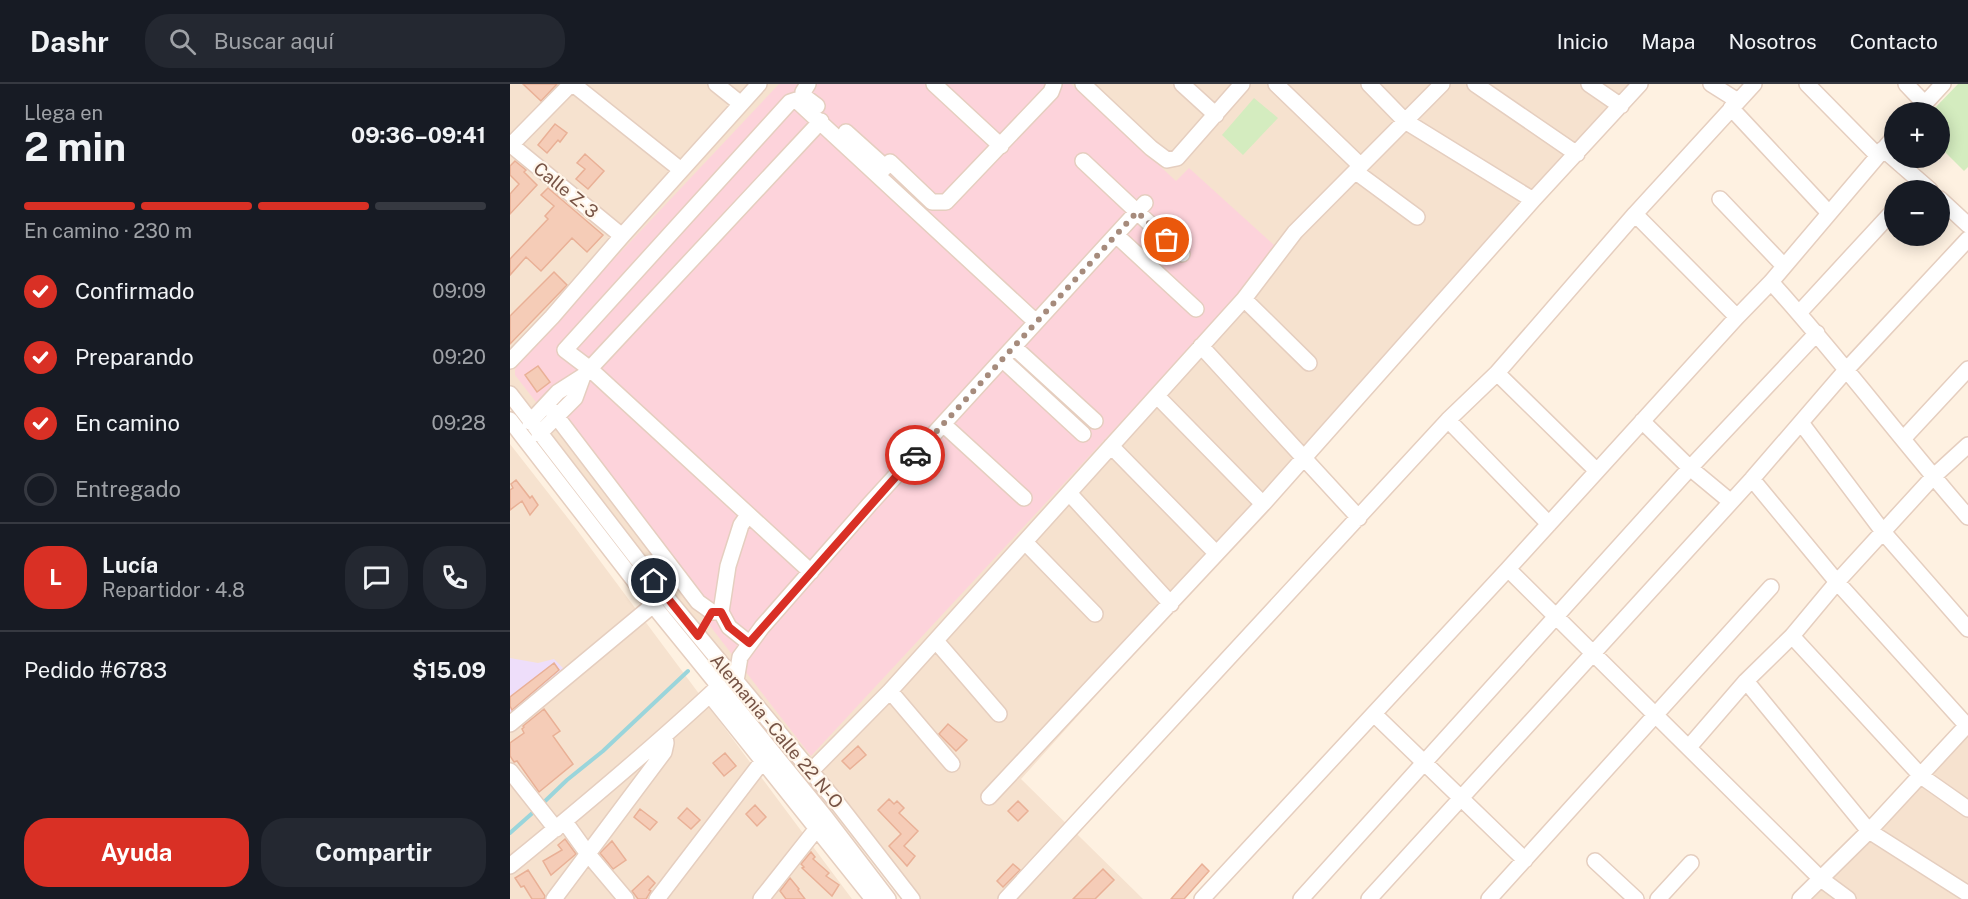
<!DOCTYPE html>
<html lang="es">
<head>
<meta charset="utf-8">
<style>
  body { margin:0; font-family:"Public Sans",sans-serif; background:#242831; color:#f1f3f6; height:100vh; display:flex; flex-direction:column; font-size:22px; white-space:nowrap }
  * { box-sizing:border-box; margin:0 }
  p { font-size:20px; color:#9ea1a6 }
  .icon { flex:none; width:33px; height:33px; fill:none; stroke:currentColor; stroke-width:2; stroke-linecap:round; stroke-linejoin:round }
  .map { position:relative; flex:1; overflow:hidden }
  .panel { display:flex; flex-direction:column; background:#171b24; width:510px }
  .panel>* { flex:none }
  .controls { position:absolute; left:1374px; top:18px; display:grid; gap:12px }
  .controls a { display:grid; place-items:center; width:66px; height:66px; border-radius:50%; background:#171b24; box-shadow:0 3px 15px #0003; font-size:30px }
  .pin { position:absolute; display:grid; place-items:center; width:51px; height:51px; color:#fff; margin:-26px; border:3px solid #fff; border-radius:50%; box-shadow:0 2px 6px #0007 }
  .courier { position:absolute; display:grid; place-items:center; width:60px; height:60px; margin:-30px; border:4px solid #d93025; border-radius:50%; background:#fff; color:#222; box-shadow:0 2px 8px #0007 }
  .summary em { font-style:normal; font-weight:700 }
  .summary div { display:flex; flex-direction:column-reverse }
  .summary { display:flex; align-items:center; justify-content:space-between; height:102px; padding:0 24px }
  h1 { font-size:39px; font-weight:700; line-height:45px }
  .bar { display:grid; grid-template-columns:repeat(4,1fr); gap:9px 6px; align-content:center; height:72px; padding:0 24px }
  .bar i { height:8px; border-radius:4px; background:#363941 }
  .bar .current { background:#d93025 }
  .bar p { grid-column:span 4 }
  .line { display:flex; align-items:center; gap:15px; padding:0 24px; border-top:2px solid #363941 }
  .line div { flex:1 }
  .round { display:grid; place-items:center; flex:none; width:63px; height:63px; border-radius:24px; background:#242831 }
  ol { padding:0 24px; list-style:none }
  li { display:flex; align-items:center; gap:18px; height:66px }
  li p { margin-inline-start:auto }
  li .icon { padding:6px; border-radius:50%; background:#d93025; color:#fff; stroke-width:4 }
  li:last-child { color:#9ea1a6 }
  li i { width:33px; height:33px; border:3px solid #363941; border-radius:50% }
  .primary-button { display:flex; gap:12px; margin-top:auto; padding:12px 24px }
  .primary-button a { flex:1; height:69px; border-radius:24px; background:#d93025; color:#fff; font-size:24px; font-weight:700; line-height:69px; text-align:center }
  .primary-button a+a { background:#242831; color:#f1f3f6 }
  header { display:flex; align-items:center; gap:36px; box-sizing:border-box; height:84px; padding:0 30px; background:#171b24; border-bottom:2px solid #363941 }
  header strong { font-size:28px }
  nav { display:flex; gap:33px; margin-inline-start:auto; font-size:21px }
  .search { width:420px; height:54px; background:#242831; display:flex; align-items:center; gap:15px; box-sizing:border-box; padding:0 21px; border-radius:24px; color:#9ea1a6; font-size:22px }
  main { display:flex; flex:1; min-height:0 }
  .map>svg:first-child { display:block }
</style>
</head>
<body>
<header>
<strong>Dashr</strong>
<div class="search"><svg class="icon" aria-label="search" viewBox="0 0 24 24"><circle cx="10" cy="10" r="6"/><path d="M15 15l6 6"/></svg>Buscar aquí</div>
<nav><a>Inicio</a><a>Mapa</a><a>Nosotros</a><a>Contacto</a></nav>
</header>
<main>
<section class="panel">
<div class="summary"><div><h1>2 min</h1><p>Llega en</p></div><em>09:36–09:41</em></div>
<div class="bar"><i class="current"></i><i class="current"></i><i class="current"></i><i></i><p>En camino · 230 m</p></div>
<ol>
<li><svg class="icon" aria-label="check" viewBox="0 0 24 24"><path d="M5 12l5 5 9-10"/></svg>Confirmado<p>09:09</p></li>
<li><svg class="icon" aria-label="check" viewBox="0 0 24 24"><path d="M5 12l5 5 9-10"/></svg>Preparando<p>09:20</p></li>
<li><svg class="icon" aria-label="check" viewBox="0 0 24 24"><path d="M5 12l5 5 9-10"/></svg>En camino<p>09:28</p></li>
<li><i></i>Entregado</li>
</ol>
<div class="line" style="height:108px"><b class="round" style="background:#d93025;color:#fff">L</b><div><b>Lucía</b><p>Repartidor · 4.8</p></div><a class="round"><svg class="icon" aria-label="chat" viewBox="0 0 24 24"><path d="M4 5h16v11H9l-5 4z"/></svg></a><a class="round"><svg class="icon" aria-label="phone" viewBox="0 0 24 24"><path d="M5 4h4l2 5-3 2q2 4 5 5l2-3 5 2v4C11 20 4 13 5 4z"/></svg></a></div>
<div class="line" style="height:78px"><div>Pedido #6783</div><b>$15.09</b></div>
<div class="primary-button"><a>Ayuda</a><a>Compartir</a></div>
</section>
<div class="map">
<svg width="1458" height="815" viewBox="0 0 1458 815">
  <rect width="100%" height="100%" fill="#fef1e1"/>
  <!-- residential -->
  <path fill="#f6e2cf" d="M0 0H1137L511 695 633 815H401L201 567 0 310Z
    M0 360 64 442 342 815H0Z
    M1458 644V815H1298Z"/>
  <!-- education -->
  <path fill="#eedefa" d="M0 574 28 579 44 575 57 588 0 632Z"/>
  <!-- medical -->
  <path fill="#fdd3db" d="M269 0H561L666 97 679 84 765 162 754 181 739 200 301 672 5 291V286L9 276Z"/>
  <!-- green -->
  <path fill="#d4ecbf" d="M1448 0H1458V83L1454 87 1430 63V28H1421Z
    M744 14 768 34 733 71 712 51Z"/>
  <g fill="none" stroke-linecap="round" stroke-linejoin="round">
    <!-- stream -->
    <path stroke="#9ad5db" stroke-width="4" d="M32 720 57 696 93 667 178 587
      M0 749 27 725"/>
  </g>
  <!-- building -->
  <path fill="#f5ccb7" stroke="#e9b096" stroke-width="1.5" d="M13 0H47L31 17Z
    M45 40 57 49 50 58 48 56 37 69 28 61Z
    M75 70 94 87 78 105 66 95 75 85 67 79Z
    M5 77 16 86 14 88 27 101 0 130V110L9 100 0 91V82Z
    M38 104 93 151 77 168 62 154 31 187 16 173 0 191V175L38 135 35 132 44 122 31 111Z
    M44 188 57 201 0 260V232Z
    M28 282 40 298 27 308 15 291Z
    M6 396 20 414 22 412 28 421 20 431 12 417 0 426V406L3 404 1 400Z
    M44 579 49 586 2 626 0 622V613Z
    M34 625 50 647 43 652 63 680 29 708 7 677 4 678 0 672V659L14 649 12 645 14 643 13 642Z
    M438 640 457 656 446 667 429 650Z
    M348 662 356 671 340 685 332 677Z
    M215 669 226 682 214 692 203 679Z
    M379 715 384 720 387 717 394 724 389 729 408 747 394 762 405 772 397 782 379 762 391 750 368 726Z
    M508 717 518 727 508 737 498 727Z
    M245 721 256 733 247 742 236 730Z
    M177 724 190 736 181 745 168 734Z
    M130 725 147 738 140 746 124 733Z
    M55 755 66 770 41 791 33 777 52 766 48 761Z
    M102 757 116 776 103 785 90 769Z
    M301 768 305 773 303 775 319 789 316 792 329 801 322 812 292 784 294 783 291 780Z
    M503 780 510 786 493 803 487 797Z
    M692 780 699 787 674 815H661Z
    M593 785 604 796 585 815H563Z
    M18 786 35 812 34 815H22L14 802 11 803 5 794Z
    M138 792 145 799 139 806 141 807 136 815H128L122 807Z
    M280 794 289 805 288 806 295 815H276L270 807Z"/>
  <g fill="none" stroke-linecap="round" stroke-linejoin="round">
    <!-- minor casing -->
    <g stroke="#e5cebf" stroke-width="18">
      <path id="minor" d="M63 0 171 86
        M206 0 231 20
        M298 0 293 8 295 13 307 22
        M424 0 491 62
        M573 0 641 64 657 76 667 74 732 0
        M672 0 706 31
        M766 0 851 82
        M859 0 895 37 1023 116
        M965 0 1067 70
        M1079 0 1111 22
        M1201 0 1228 17
        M1297 0 1368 72
        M1396 0 1415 20
        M1221 24 1319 129
        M1407 28 1433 0
        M336 48 375 83
        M0 60 112 152
        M0 62 61 0
        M1373 65 1420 106
        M573 77 672 170
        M846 88 907 133
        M368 91 380 78 422 118H436L541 8 544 0
        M1210 115 1274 182
        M1430 115 1458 141
        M1125 130 1227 233
        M606 151 686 225
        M1261 198C1330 274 1391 356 1458 433
        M734 215 799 279
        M1289 229 1384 126
        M691 262 849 434
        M504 263 585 337
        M493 276 573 350
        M0 277 42 233 112 152 249 0
        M987 289 1087 387
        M0 310 158 515 329 721 402 815
        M647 312 753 420
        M37 320 188 518 202 528H211
        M0 336 143 521 316 734 378 815
        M938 336 1039 440
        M1132 337 1180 384 1221 418
        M20 338 48 308 73 292 311 37
        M433 340 514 414
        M1292 340 1374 449 1458 545
        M29 350 65 314 73 292
        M1393 355 1458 285
        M601 362 706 469
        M1242 395 1327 498 1458 643
        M559 409 661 520
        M238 431 231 441 218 482 211 528 219 543 239 559
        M515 458 585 530
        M998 485 1311 795 1338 815
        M301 488 80 285 55 266 280 18 286 16 526 238
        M1282 552 1411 692 1458 725
        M426 557 489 630
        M226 597 230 573 252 543 359 421 635 119
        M1236 597 1359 747 1458 810
        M380 607 442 680
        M200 611 363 815
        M864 630 1015 776
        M0 640 143 521
        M1179 663 1236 597 1282 552 1327 498 1423 393 1458 361
        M0 687 46 745
        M301 687 380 607 734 215 785 148 932 0
        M479 713 753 420 1023 116 1130 0
        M55 738 78 770 116 815
        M1085 777 1126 815
        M0 782C71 724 142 665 209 602
        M44 815 154 668 156 659 155 652
        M147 815 258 670
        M251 815 312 738
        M496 815 938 336 987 289 1125 130 1244 0
        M692 815 998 485 1227 233 1261 198 1384 53
        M791 815 1180 384 1307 249
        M859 815 1242 395 1337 285 1458 155
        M979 815 1261 503
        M1148 815 1181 779
        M1290 815 1359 747 1458 640"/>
    </g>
    <!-- minor -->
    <use href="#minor" stroke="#fff" stroke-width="15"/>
  </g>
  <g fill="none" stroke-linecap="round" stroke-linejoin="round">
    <!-- done -->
    <path stroke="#a68b7c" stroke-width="6" stroke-dasharray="0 10.8" d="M405 371 627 128 657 156"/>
    <!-- route -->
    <path stroke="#d93025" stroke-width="8" d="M144 497 188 552 202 528H211L219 543 239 559 405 371"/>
  </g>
  <g text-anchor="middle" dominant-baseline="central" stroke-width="4.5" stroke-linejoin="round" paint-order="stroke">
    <!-- street labels -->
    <g font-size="18" fill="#775446" stroke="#fff5e9">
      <text transform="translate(56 106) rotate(39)">Calle Z- 3</text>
      <text transform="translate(267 647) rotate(50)">Alemania - Calle 22 N-O</text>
    </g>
  </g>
</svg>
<div class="controls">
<a>+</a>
<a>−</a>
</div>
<div class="pin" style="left:657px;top:156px;background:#ea580c"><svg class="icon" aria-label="bag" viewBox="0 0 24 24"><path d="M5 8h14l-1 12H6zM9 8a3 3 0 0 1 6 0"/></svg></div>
<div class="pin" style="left:144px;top:497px;background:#1f2937"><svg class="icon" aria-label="home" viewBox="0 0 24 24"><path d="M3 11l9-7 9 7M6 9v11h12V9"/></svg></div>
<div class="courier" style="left:405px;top:371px"><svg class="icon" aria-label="car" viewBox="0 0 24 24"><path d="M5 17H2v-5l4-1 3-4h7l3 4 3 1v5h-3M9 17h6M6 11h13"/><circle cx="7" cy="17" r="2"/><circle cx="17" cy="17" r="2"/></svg></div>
</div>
</main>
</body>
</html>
